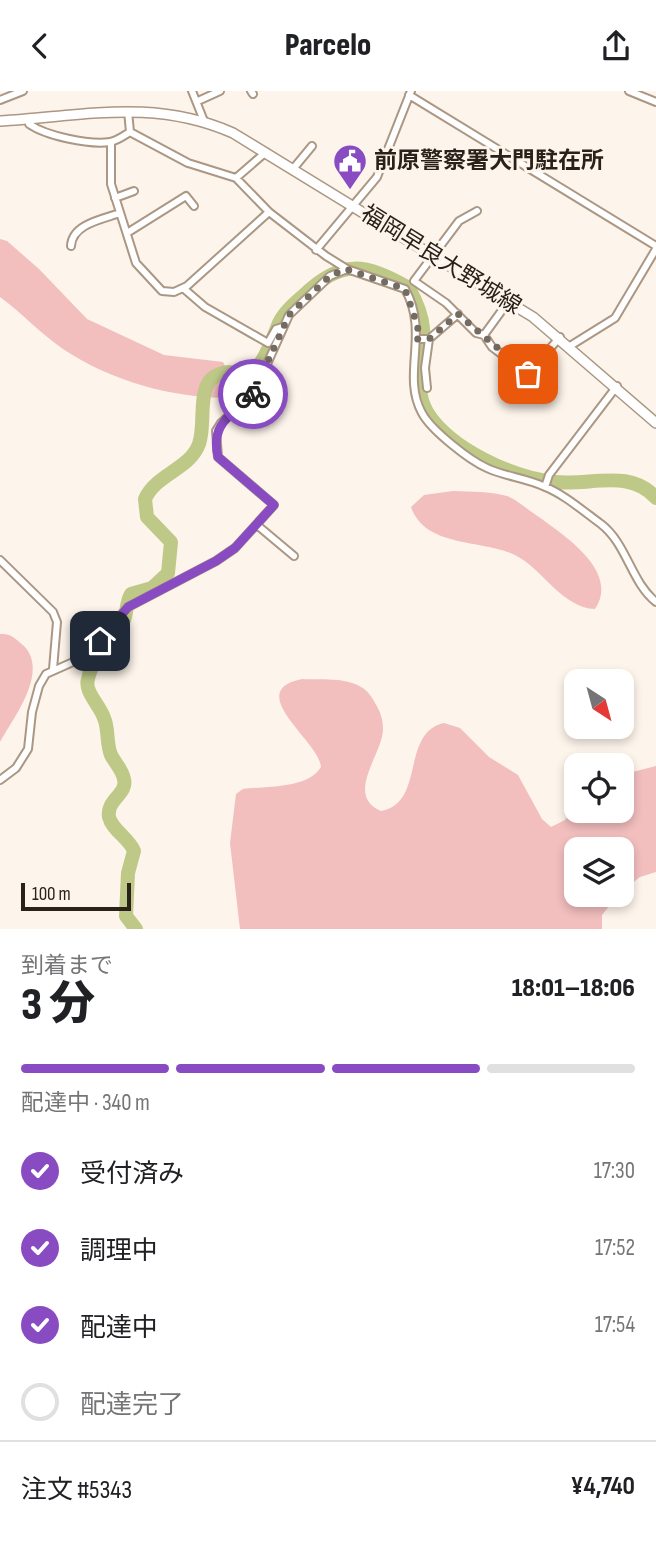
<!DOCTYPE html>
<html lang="ja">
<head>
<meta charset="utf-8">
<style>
  body { margin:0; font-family:"Sofia Sans Condensed","Noto Sans JP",sans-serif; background:#f2f2f2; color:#202124; height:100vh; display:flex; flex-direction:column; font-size:26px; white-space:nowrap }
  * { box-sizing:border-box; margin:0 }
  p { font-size:23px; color:#757577 }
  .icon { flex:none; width:38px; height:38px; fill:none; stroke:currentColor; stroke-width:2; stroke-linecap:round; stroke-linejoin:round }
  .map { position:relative; height:838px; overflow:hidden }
  .sheet { display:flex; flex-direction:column; background:#fff; flex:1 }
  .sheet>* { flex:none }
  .needle { width:46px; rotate:144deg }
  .controls { position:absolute; left:564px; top:578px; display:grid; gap:14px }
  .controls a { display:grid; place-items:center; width:70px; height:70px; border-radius:14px; background:#fff; box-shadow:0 4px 10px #0003; font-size:35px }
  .scale { position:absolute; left:21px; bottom:18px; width:110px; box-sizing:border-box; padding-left:7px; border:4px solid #2a221a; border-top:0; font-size:19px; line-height:24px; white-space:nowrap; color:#2a221a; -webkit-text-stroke:5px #fdf4eb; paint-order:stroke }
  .pin { position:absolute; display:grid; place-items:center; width:60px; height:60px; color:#fff; margin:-30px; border-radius:14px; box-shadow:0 4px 10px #0006 }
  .courier { position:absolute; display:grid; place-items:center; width:70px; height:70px; margin:-35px; border:5px solid #894bc1; border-radius:50%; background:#fff; color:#222; box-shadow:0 2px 9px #0007 }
  .headline em { font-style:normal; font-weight:800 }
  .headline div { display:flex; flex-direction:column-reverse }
  .headline { display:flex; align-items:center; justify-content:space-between; height:119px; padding:0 21px }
  h1 { font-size:46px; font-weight:800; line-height:52px }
  .bar { display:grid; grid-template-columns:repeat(4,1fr); gap:10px 7px; align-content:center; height:84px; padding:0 21px }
  .bar i { height:9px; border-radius:5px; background:#e0e0e0 }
  .bar .active { background:#894bc1 }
  .bar p { grid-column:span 4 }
  .line { display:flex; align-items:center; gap:18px; padding:0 21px; border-top:2px solid #e0e0e0 }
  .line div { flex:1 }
  ol { padding:0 21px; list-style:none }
  li { display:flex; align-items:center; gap:21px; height:77px }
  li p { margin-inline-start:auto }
  li .icon { padding:7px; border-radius:50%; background:#894bc1; color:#fff; stroke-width:4 }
  li:last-child { color:#757577 }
  li i { width:38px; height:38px; border:4px solid #e0e0e0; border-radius:50% }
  header { display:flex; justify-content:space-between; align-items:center; height:91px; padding:0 21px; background:#fff; font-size:32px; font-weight:800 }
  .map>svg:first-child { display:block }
</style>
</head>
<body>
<header><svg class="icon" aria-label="back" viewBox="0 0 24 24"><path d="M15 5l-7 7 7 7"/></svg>Parcelo<svg class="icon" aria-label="share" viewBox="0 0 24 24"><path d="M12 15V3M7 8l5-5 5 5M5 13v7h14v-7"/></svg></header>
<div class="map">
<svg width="656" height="838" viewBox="0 0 656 838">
  <rect width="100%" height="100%" fill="#fdf4eb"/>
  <!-- green -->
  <path fill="#f2bebe" d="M0 148 7 150 39 178 87 228 164 264 223 271 237 298 229 307C172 307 111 290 63 258 41 243 22 222 0 206Z
    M453 400C471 401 489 400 507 405 518 409 529 420 539 426 565 445 620 481 595 518 562 517 543 478 515 464 482 448 425 457 411 416L424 404Z
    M0 543C11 542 16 548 24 555 49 581 14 626 0 651Z
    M302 588C320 589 345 586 361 596 367 599 372 606 375 612 380 620 383 628 383 638 383 663 344 704 381 720 426 712 400 642 444 632L460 637 489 666 518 684 542 728 551 736 565 729 576 714V719H621V684L656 675V781L640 786 621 801V758H576V803H619L602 824V838H240L230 752 236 703 243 698C266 695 308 698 321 676 319 650 242 600 302 588Z"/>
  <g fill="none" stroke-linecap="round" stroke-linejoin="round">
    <!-- river -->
    <path stroke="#bec988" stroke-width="14" d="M136 838 126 825 128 782 134 760C129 747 112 739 109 726 106 709 128 703 124 688 122 678 115 672 111 664 106 652 109 638 104 627 100 614 84 601 88 588 93 566 110 551 122 533 128 524 125 513 131 503L152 497 168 482 171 451 147 426 145 408C156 383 190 378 199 353 208 328 191 283 230 281L238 291C263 279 269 256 279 232 284 221 295 212 304 204 341 168 365 172 409 197 415 208 422 224 423 237 425 264 412 296 427 321 450 358 513 387 555 391 590 395 630 377 656 407"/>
    <!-- minor casing -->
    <g stroke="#ab9783" stroke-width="10">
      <path id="minor" d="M192 0 204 30
        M251 0 253 3
        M629 0 656 11
        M409 4 656 155
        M0 9 23 0
        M198 10 220 0
        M128 20 130 41
        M29 28V33C46 45 89 54 110 51 117 50 125 44 130 41L188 72 236 87 269 121 326 165 347 178 405 198C430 242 401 284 422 322 431 339 469 369 487 377 504 385 525 387 543 395 564 403 583 420 601 433 627 453 631 491 656 511
        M111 51V93L136 172 162 200 174 201 187 195 269 121
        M293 78 312 55
        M236 87 266 61
        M115 107 134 100
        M477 120 459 130 414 190 446 212 476 242 484 244
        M127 142 186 105 194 115
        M71 155C72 133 103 128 120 122
        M316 159 377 86 411 0
        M183 197 205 216 268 252 276 238 283 236
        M508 211 484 244 492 256 528 283 560 246
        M416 248H429L458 223
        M570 255 615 227 656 158
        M427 297 425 277 429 248
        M545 396 549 384 617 295
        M257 434 294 465
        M0 469 53 521 57 531 53 578
        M0 689 16 677 28 658 32 621 39 595 46 583 82 567 128 516 216 470 235 457 274 414 218 366 216 340 221 332 254 302 289 224 330 185 347 178"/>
    </g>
    <!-- primary casing -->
    <g stroke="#ab9783" stroke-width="12">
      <path id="primary" d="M0 30C84 25 154 7 233 42L533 226 656 332"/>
    </g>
    <!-- minor -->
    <use href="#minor" stroke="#fff" stroke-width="6"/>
    <!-- primary -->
    <use href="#primary" stroke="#fff" stroke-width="9"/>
  </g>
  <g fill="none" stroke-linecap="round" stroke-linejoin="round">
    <!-- done -->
    <path stroke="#746c63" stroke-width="7" stroke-dasharray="0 12.6" d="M253 303 289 224 330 185 346 178 405 198 418 236 416 248H429L458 223 528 283"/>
    <!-- route -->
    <path stroke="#894bc1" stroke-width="9" d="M100 550 128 516 216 470 235 457 274 414 218 366C210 332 232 324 253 303"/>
  </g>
  <!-- icons -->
  <defs>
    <g id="civic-pin" transform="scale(1.75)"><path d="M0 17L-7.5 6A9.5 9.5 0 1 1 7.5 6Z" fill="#894bc1" stroke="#fdf4eb"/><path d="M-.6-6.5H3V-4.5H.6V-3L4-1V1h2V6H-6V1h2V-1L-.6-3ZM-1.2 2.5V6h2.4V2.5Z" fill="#fff"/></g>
  </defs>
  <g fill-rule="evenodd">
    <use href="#civic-pin" x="350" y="70"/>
  </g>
  <g text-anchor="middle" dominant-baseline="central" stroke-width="6" stroke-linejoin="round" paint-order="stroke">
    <!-- poi labels -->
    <g font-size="23" font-weight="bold" fill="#2a221a" stroke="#fdf4eb" text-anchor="start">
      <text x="374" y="70">前原警察署大門駐在所</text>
    </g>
    <!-- street labels -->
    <g font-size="23" fill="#2a221a" stroke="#fdf4eb">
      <text transform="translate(441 169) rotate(32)">福岡早良大野城線</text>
    </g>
  </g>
</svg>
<div class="controls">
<a><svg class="needle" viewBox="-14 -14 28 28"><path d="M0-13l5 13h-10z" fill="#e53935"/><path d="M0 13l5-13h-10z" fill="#757577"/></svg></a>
<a><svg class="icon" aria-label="locate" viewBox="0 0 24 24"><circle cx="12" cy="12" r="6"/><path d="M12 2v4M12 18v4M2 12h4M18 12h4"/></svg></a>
<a><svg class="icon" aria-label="layers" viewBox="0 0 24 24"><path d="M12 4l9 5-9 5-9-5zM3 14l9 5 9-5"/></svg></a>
</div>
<div class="scale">100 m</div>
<div class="pin" style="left:528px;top:283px;background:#ea580c"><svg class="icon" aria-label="bag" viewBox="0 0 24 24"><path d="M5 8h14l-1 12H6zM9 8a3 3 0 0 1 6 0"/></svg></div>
<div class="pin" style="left:100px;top:550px;background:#1f2937"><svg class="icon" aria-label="home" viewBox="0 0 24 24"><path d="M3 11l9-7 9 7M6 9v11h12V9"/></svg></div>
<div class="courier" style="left:253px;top:303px"><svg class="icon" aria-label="bike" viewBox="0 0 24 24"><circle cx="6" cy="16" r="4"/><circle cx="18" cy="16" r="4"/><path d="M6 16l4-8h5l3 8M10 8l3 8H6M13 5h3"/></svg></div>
</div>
<section class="sheet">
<div class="headline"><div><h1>3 分</h1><p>到着まで</p></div><em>18:01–18:06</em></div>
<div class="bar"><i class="active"></i><i class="active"></i><i class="active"></i><i></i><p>配達中 · 340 m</p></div>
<ol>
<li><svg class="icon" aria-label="check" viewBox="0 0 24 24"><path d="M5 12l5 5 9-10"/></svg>受付済み<p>17:30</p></li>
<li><svg class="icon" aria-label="check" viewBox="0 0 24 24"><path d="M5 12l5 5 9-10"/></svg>調理中<p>17:52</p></li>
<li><svg class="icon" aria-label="check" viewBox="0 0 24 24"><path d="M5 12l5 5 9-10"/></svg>配達中<p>17:54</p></li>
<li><i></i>配達完了</li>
</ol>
<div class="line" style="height:91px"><div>注文 #5343</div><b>¥4,740</b></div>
</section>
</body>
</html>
